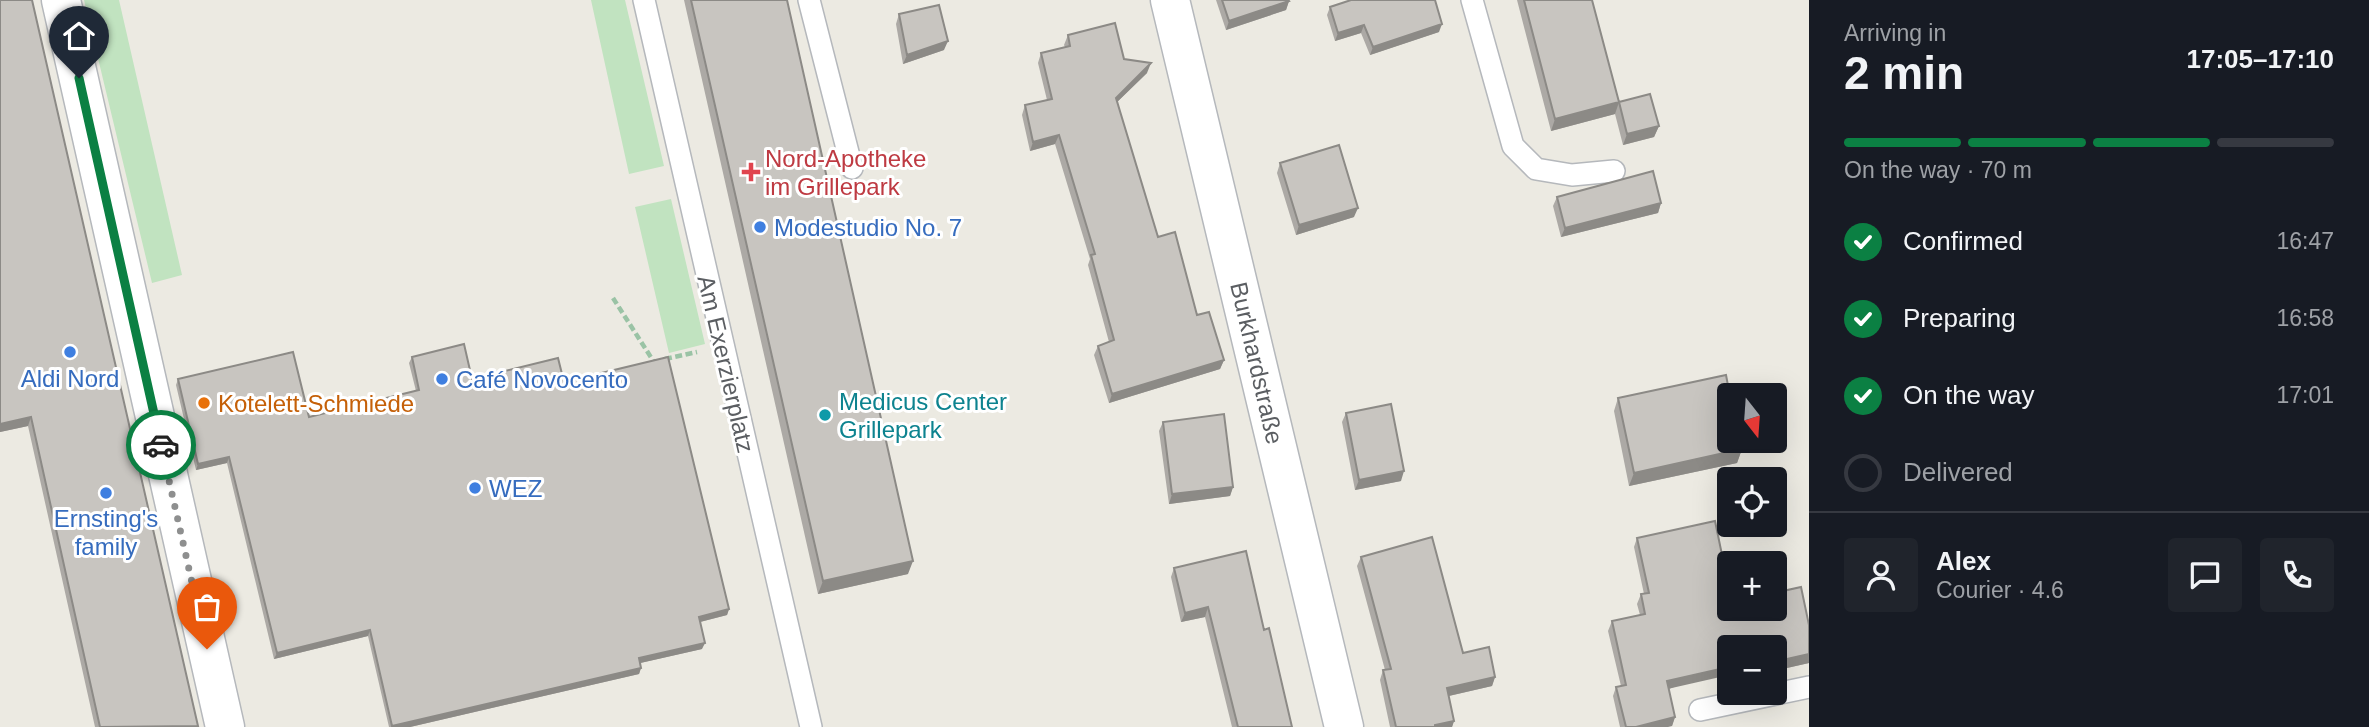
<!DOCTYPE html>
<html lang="en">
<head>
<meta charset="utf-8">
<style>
  body { margin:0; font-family:Helvetica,sans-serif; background:#20242c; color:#f1f3f6; height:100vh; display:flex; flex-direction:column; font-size:26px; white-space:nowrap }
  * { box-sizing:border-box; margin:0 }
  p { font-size:23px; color:#9ea1a6 }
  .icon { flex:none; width:38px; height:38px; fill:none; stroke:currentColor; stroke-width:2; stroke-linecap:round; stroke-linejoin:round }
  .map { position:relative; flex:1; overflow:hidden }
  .sheet { display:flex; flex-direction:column; background:#171b24; width:560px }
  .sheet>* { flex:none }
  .needle { width:46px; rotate:163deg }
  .tools { position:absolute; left:1717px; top:383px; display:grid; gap:14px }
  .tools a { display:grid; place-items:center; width:70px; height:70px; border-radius:7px; background:#171b24; box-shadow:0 7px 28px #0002; font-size:35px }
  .pin { position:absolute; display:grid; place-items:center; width:60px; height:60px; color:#fff; margin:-72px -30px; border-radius:50% 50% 50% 0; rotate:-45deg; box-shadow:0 0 7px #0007 }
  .pin .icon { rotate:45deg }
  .courier { position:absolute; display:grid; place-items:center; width:70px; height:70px; margin:-35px; border:5px solid #0b8043; border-radius:50%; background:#fff; color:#222; box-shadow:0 2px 9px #0007 }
  .overview em { font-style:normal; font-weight:700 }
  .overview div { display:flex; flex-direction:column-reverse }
  .overview { display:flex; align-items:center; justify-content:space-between; height:119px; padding:0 35px }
  h1 { font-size:46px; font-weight:700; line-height:52px }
  .bar { display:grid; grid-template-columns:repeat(4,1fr); gap:10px 7px; align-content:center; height:84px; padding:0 35px }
  .bar i { height:9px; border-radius:5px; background:#363941 }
  .bar .selected { background:#0b8043 }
  .bar p { grid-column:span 4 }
  .line { display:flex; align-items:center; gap:18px; padding:0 35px; border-top:2px solid #363941 }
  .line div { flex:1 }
  .round { display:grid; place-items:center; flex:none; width:74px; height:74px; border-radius:7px; background:#20242c }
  ol { padding:0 35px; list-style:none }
  li { display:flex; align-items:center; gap:21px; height:77px }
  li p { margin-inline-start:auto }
  li .icon { padding:7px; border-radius:50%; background:#0b8043; color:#fff; stroke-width:4 }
  li:last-child { color:#9ea1a6 }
  li i { width:38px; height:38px; border:4px solid #363941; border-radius:50% }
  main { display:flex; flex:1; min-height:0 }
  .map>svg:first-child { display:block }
</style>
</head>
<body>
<main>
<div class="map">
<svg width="1809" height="727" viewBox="0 0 1809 727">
  <rect width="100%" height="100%" fill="#eceae2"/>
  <!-- green -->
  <path fill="#c1e3c0" d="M84 0H119L182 275 152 283Z
    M591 0H625L664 166 629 174Z
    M671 199 705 344 669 353 635 207Z"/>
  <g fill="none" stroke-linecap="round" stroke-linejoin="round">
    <!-- lane casing -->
    <g stroke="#b5b8bc" stroke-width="24">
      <path id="lane" d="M644 0 811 727
        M809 0 852 168
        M1472 0 1513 146 1536 169 1572 175 1614 171
        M1700 710 1809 687"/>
    </g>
    <!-- street casing -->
    <g stroke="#b5b8bc" stroke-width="41">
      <path id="street" d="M61 0 225 727
        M1170 0 1344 727"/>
    </g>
    <!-- path -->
    <path stroke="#9ac3a5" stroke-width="4.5" stroke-dasharray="7 3.5" stroke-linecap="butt" d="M613 298 654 362 656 361
      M665 359 697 352"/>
    <!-- lane -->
    <use href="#lane" stroke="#fff" stroke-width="21"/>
    <!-- street -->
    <use href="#street" stroke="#fff" stroke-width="38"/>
  </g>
  <!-- wall -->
  <path fill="#aca9a5" d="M0 0 197 727H95L28 426 0 432Z
    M684 0H787L908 574 818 594Z
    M1216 0H1288L1289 1 1286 10 1226 30Z
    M1517 0H1592L1619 102 1659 126 1654 137 1623 145 1615 114 1551 131Z
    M1330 7 1439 32 1370 55 1361 33 1335 41 1327 15Z
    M899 14 944 50 903 64 896 24Z
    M1068 35 1124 59 1147 73 1117 102 1158 237 1197 315 1224 360 1220 369 1109 403 1094 355 1098 346 1109 342 1088 265 1090 259 1055 144 1030 151 1022 115 1025 105 1047 100 1038 63 1041 53 1065 47 1064 45Z
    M1280 163 1354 217 1296 235 1277 173Z
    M1557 197 1661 203 1658 213 1561 237 1553 206Z
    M412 357 472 379 564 382 729 609 727 615 700 622 702 649 640 663 641 668 639 674 410 727H389L368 636 274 659 227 463 196 470 176 385 178 379 309 417 416 391 409 363Z
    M1618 398 1742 449 1737 463 1629 486 1614 411Z
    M1346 413 1401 481 1355 490 1342 422Z
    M1163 422 1233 487 1230 496 1169 504 1159 431Z
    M1637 538 1727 579 1809 625V663L1774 671V648L1669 689 1675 717 1672 726 1620 727 1613 696 1616 687 1621 686 1608 631 1612 621 1640 615 1637 604 1641 594H1644L1634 547Z
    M1361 557 1463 653 1495 677 1492 686 1449 696 1454 721 1452 727H1390L1380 680 1383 670H1385L1357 566Z
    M1174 568 1264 630 1292 727H1232L1205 617 1181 622 1171 577Z"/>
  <!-- shaded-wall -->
  <path fill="#8c8a86" d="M1289 1 1286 10 1226 30 1229 21Z
    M1442 24 1439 32 1370 55 1373 47Z
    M1364 25 1361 33 1335 41 1338 33Z
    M948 41 944 50 903 64 907 55Z
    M1151 63 1147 73 1112 107 1116 98Z
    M1619 102 1615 114 1551 131 1555 119Z
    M1659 126 1654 137 1623 145 1627 134Z
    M1059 135 1055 144 1030 151 1033 142Z
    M1661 203 1658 213 1561 237 1565 228Z
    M1358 208 1354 217 1296 235 1299 225Z
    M1224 360 1220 369 1109 403 1112 394Z
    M31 417 28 426 0 432V424Z
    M1742 449 1737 463 1629 486 1634 473Z
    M229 457 227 463 196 470 198 464Z
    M1404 471 1401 481 1355 490 1359 480Z
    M1233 487 1230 496 1169 504 1172 494Z
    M913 561 908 574 818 594 823 581Z
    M1208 607 1205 617 1181 622 1185 613Z
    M729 609 727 615 696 623 699 617Z
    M370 630 368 636 274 659 277 653Z
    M705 643 702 649 636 664 639 658Z
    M1809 654V663L1774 671V662Z
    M1729 667V675L1663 690 1667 681Z
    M641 668 639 674 410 727H392V726Z
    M1495 677 1492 686 1444 697 1447 688Z
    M1675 717 1672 726 1668 727H1636Z
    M1454 721 1452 727H1434L1435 725Z"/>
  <!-- building -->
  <path fill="#c8c5c0" stroke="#8c8a86" stroke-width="2" d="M0 0H32L198 726 100 727 31 417 0 424Z
    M691 0H787L913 561 823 581Z
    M1222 0H1288L1289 1 1229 21Z
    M1351 0H1435L1442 24 1373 47 1364 25 1338 33 1330 7Z
    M1524 0H1592L1619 102 1650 94 1659 126 1627 134 1619 102 1555 119Z
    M939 5 948 41 907 55 899 14Z
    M1115 23 1124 59 1151 63 1116 98 1158 237 1175 232 1197 315 1209 312 1224 360 1112 394 1098 346 1114 340 1091 255 1095 254 1059 135 1033 142 1025 105 1052 99 1041 53 1070 46 1068 35Z
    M1339 145 1358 208 1299 225 1280 163Z
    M1653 171 1661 203 1565 228 1557 197Z
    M464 344 472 379 558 358 564 382 668 357 729 609 699 617 705 643 639 658 641 668 392 726 370 630 277 653 229 457 198 464 178 379 293 352 309 417 419 390 412 357Z
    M1726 375 1730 396H1729V441H1740L1742 449 1634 473 1618 398Z
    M1391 404 1404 471 1359 480 1346 413Z
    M1224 414 1233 487 1172 494 1163 422Z
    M1715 521 1727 579H1729V609H1774V593L1801 587 1809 625V654L1774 662V648H1729V667L1667 681 1675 717 1636 727H1626L1616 687 1626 685 1612 621 1645 614 1641 594 1649 593 1637 538Z
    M1432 537 1463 653 1489 647 1495 677 1447 688 1454 721 1435 725V727H1396L1383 670 1391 669 1361 557Z
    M1246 551 1264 630 1269 628 1292 727H1238L1208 607 1185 613 1174 568Z"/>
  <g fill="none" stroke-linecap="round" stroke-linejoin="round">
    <!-- done -->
    <path stroke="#8e8f8f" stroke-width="7" stroke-dasharray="0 12.6" d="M161 445 207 649"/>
    <!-- route -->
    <path stroke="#0b8043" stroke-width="9" d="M79 78 161 445"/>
  </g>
  <!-- markers -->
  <path fill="#e0444e" stroke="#fff" stroke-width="2.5" d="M747.5 161.5h7v7h7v7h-7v7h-7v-7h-7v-7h7z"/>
  <g fill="#3f7fe0" stroke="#fff" stroke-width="2.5">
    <circle cx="760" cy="227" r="7"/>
    <circle cx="70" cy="352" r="7"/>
    <circle cx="442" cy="379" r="7"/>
    <circle cx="475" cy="488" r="7"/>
    <circle cx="106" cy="493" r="7"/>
  </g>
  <circle fill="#e8710a" stroke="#fff" stroke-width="2.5" cx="204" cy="403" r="7"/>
  <circle fill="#0f9aa8" stroke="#fff" stroke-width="2.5" cx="825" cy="415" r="7"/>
  <g text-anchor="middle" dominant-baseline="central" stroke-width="6" stroke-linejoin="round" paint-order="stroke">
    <!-- health labels -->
    <g font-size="24" fill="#be3a42" stroke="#fff" text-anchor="start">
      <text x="765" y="158">Nord-Apotheke<tspan x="765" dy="28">im Grillepark</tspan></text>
    </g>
    <!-- shop labels -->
    <g font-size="24" fill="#366cbe" stroke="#fff" text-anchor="start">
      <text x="774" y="227">Modestudio No. 7</text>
      <text x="70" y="378" text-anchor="middle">Aldi Nord</text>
      <text x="456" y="379">Café Novocento</text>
      <text x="489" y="488">WEZ</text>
      <text x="106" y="518" text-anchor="middle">Ernsting's<tspan x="106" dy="28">family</tspan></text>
    </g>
    <!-- street labels -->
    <g font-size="24" fill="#5b5e62" stroke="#fff">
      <text transform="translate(1257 363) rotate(77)">Burkhardstraße</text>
      <text transform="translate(726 364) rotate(77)">Am Exerzierplatz</text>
    </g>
    <!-- culture labels -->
    <g font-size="24" fill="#0d838f" stroke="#fff" text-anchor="start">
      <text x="839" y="401">Medicus Center<tspan x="839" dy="28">Grillepark</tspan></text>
    </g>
    <!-- food labels -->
    <g font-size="24" fill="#c56008" stroke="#fff" text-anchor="start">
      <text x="218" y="403">Kotelett-Schmiede</text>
    </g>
  </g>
</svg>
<div class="tools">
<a><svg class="needle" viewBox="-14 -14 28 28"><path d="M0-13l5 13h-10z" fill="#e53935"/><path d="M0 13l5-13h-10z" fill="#9ea1a6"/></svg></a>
<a><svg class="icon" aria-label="locate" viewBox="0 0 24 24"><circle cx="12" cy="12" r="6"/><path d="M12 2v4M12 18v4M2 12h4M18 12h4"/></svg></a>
<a>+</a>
<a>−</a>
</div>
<div class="pin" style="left:207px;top:649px;background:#ea580c"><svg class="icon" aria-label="bag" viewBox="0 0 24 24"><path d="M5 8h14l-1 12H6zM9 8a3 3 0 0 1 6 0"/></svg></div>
<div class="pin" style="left:79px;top:78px;background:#1f2937"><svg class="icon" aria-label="home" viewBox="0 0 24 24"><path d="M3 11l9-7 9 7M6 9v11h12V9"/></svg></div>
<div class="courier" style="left:161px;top:445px"><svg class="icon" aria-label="car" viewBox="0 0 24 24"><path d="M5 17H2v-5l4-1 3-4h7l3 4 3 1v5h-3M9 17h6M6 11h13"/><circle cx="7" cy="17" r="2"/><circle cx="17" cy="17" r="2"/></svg></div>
</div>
<section class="sheet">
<div class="overview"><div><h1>2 min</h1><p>Arriving in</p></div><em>17:05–17:10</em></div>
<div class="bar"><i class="selected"></i><i class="selected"></i><i class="selected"></i><i></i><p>On the way · 70 m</p></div>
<ol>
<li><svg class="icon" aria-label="check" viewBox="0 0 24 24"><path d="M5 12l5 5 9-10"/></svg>Confirmed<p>16:47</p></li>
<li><svg class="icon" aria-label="check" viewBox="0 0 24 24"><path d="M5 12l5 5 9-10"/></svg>Preparing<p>16:58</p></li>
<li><svg class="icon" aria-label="check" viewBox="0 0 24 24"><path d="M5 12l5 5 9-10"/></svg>On the way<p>17:01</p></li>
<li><i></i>Delivered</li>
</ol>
<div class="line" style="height:126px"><a class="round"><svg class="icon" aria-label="person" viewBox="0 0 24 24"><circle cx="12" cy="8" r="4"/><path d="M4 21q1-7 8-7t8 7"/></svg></a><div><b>Alex</b><p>Courier · 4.6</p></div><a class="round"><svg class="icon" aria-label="chat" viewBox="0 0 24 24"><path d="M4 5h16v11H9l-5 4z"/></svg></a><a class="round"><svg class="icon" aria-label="phone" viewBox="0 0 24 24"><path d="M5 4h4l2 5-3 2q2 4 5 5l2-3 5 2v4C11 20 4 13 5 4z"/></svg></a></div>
</section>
</main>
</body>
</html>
